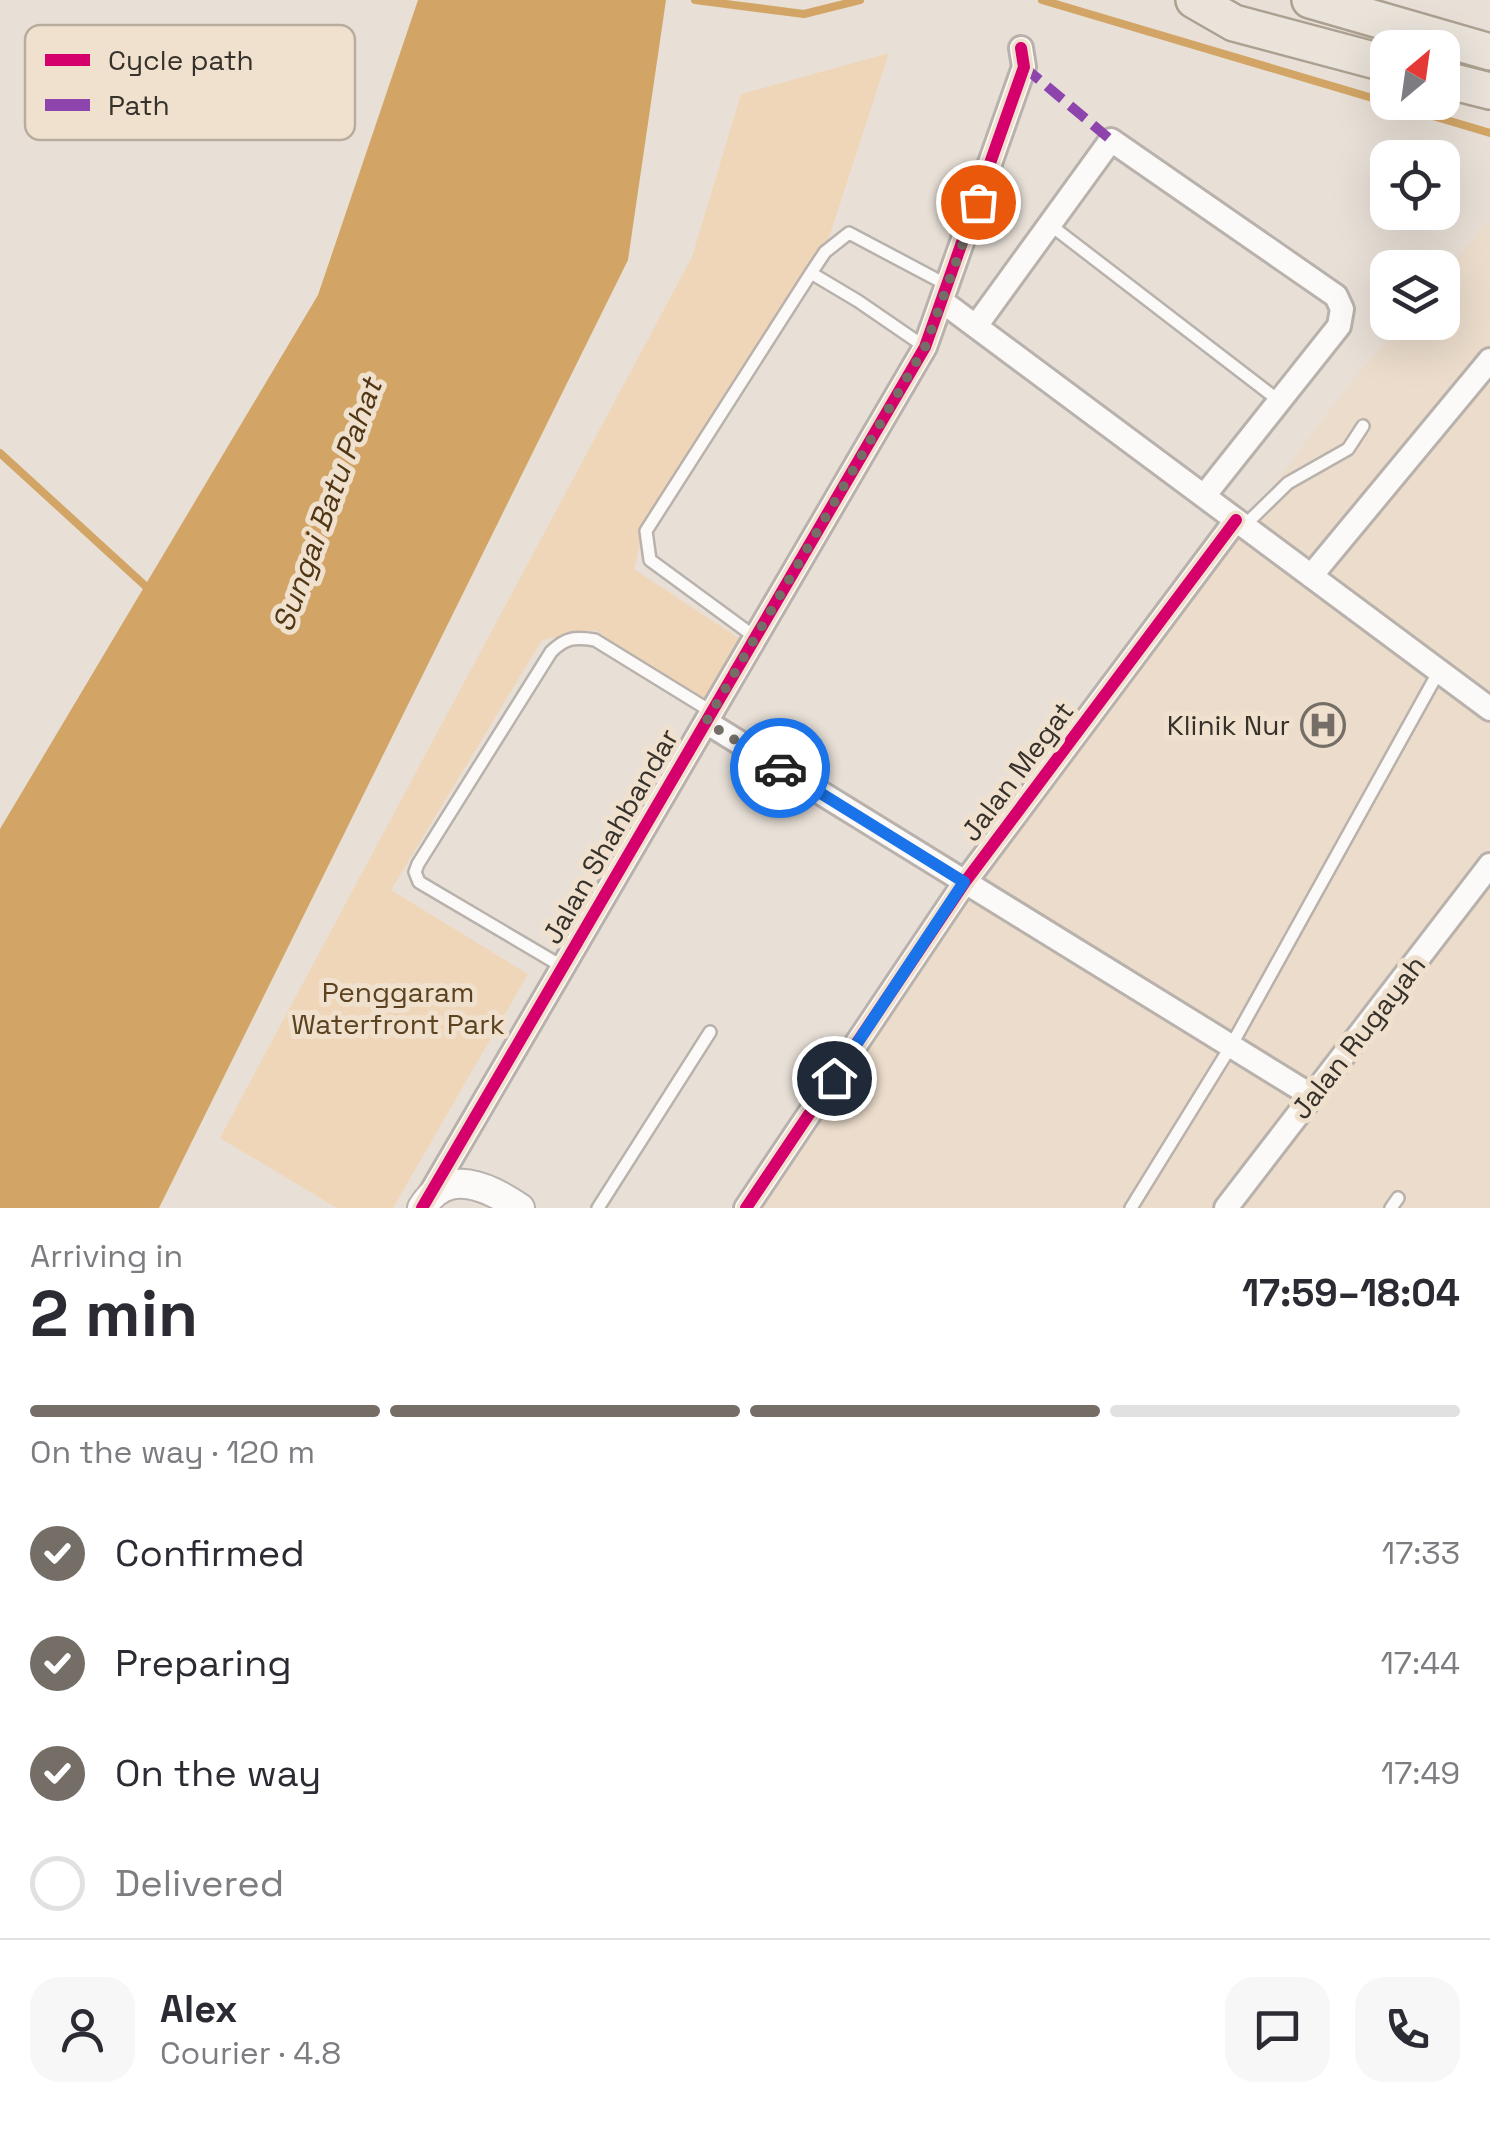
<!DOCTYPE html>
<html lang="en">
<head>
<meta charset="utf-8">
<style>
  body { margin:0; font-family:"Space Grotesk",sans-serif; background:#f7f7f7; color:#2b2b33; height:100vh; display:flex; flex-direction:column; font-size:38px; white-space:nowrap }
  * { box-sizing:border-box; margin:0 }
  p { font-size:32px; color:#7c7c81 }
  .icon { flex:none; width:55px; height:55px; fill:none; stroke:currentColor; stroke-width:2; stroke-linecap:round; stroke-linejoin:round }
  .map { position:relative; height:1208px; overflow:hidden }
  .details { display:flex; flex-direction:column; background:#fff; flex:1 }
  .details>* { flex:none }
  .needle { width:65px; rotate:29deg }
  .controls { position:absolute; left:1370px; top:30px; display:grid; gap:20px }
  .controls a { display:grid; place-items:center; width:90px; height:90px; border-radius:20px; background:#fff; box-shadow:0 10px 40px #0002; font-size:50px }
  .pin { position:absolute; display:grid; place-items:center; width:85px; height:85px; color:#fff; margin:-42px; border:5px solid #fff; border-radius:50%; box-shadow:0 2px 10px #0007 }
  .courier { position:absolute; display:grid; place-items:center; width:100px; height:100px; margin:-50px; border:8px solid #1a73e8; border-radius:50%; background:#fff; color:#222; box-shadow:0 2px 12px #0007 }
  .head em { font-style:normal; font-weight:600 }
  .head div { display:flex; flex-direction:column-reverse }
  .head { display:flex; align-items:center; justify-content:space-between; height:170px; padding:0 30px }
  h1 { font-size:65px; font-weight:600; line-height:75px }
  .bar { display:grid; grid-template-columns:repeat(4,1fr); gap:15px 10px; align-content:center; height:120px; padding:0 30px }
  .bar i { height:12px; border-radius:8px; background:#e1e1e2 }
  .bar .current { background:#746e67 }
  .bar p { grid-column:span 4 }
  .line { display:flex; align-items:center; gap:25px; padding:0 30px; border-top:2px solid #e1e1e2 }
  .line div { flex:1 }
  .round { display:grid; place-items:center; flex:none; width:105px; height:105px; border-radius:30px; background:#f7f7f7 }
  ol { padding:0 30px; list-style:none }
  li { display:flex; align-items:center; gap:30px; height:110px }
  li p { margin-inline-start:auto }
  li .icon { padding:10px; border-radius:50%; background:#746e67; color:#fff; stroke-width:4 }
  li:last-child { color:#7c7c81 }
  li i { width:55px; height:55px; border:5px solid #e1e1e2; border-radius:50% }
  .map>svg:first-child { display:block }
</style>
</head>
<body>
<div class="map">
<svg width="1490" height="1208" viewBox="0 0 1490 1208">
  <rect width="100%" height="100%" fill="#e8e0d7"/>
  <!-- built -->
  <path fill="#ebdccb" d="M1490 219V1208H758L983 871 1350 383 1402 323 1442 322 1443 275Z"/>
  <!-- green -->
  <path fill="#efd6b8" d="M889 53 824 253 646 521 634 569 740 639 702 701 595 630 542 640 391 890 528 974 393 1208H337L220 1138 692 257 741 94Z"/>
  <!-- water -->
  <path fill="#d2a566" d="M418 0H666L628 260 159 1208H0V829L318 295Z"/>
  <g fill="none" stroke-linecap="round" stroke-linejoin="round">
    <!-- stream -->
    <path stroke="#d2a566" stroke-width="8" d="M695 0 804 14 860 0
      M1042 0 1490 133
      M0 453 152 592"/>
    <!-- service casing -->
    <g stroke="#b9b2ac" stroke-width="16">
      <path id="service" d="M1049 224 1278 400
        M925 347 858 301 811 273 825 252 849 233 949 286
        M1244 526 1288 483 1348 449 1363 426
        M755 637 650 560 646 531 811 273
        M563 967 419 882 415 872 418 864 551 652C566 637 575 637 595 640L712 712
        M598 1208 710 1032
        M1131 1208 1231 1046 1439 671
        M1391 1208 1398 1198"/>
    </g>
    <!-- minor casing -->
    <g stroke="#b9b2ac" stroke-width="28">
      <path id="minor" d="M943 302 1490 709
        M976 326 1111 140 1336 296 1342 309 1339 326 1204 496
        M1311 576 1490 360
        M706 722 1312 1096
        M429 1196 925 347 1024 67 1021 48
        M746 1208 965 882 1236 520
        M1226 1208 1490 865"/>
    </g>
    <!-- tertiary casing -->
    <g stroke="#b9b2ac" stroke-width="32">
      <path id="tertiary" d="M422 1208C447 1166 489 1187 520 1208"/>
    </g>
    <!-- primary casing -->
    <g stroke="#aca090" stroke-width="40">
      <path id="primary" d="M1194 0 1234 23 1388 64
        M1310 0 1490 52
        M1442 79 1490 91"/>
    </g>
    <!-- service -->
    <use href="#service" stroke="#fcfaf9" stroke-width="11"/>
    <!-- minor -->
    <use href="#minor" stroke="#fcfaf9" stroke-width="22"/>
    <!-- tertiary -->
    <use href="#tertiary" stroke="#fcfaf9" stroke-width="28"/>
    <!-- primary -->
    <use href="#primary" stroke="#e9e3da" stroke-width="35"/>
    <!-- quiet -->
    <path stroke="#8e44ad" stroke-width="10" stroke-dasharray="20 10" stroke-linecap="butt" d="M1024 67 1111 140"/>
    <!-- cycleway casing -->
    <g stroke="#f0e1cf" stroke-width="19">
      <path id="cycleway" d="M422 1208 925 347 1024 67 1021 48
        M746 1208 965 882 1236 520"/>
    </g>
    <!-- cycleway -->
    <use href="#cycleway" stroke="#d6006c" stroke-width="12"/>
  </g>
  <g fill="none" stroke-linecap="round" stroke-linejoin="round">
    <!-- done -->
    <path stroke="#746e67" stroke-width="10" stroke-dasharray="0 18" d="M780 768 706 722 925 347 978 202"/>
    <!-- route -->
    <path stroke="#1a73e8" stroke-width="12" d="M780 768 964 882 834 1078"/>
  </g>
  <!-- icons -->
  <defs>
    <g id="hospital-ring" transform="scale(2.25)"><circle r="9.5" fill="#f0e1cf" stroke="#746e67" stroke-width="1.5"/><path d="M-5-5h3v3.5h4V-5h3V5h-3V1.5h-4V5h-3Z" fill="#746e67"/></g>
  </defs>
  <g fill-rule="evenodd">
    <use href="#hospital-ring" x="1323" y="725"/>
  </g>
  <g text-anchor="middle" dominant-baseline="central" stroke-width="10" stroke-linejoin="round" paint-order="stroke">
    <!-- poi labels -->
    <g font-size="28" fill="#36312a" stroke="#f0e1cf" text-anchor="end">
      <text x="1290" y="725">Klinik Nur</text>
    </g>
    <!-- street labels -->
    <g font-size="28" fill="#36312a" stroke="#f0e1cf">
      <text transform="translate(1017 771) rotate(-53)">Jalan Megat</text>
      <text transform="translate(610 836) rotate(-60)">Jalan Shahbandar</text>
      <text transform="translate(1358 1037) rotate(-52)">Jalan Rugayah</text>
    </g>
    <!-- park labels -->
    <g font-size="28" fill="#5d421f" stroke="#f0e1cf">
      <text x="398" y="992">Penggaram<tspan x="398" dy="32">Waterfront Park</tspan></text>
    </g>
    <!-- water labels -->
    <g font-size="30" font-style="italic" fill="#503613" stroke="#f0e1cf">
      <text transform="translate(327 505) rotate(-70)">Sungai Batu Pahat</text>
    </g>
  </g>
  <!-- legend -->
  <rect x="25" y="25" width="330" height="115" rx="15" fill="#f0e1cf" stroke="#b8ac9e" stroke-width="2.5"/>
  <rect x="45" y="54" width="45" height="12" fill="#d6006c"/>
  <rect x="45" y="99" width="45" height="12" fill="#8e44ad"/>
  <g font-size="28" fill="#36312a">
    <text x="108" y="70">Cycle path</text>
    <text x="108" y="115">Path</text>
  </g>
</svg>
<div class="controls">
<a><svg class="needle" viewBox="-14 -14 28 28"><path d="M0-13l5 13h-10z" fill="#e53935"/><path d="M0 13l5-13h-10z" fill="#7c7c81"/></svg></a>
<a><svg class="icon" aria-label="locate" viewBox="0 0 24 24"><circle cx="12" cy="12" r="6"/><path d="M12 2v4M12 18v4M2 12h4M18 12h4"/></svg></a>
<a><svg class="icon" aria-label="layers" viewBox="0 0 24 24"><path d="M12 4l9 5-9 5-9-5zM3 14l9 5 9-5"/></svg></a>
</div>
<div class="pin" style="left:978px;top:202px;background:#ea580c"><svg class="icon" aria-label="bag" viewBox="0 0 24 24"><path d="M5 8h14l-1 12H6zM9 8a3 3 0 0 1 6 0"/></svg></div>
<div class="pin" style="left:834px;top:1078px;background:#1f2937"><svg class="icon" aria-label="home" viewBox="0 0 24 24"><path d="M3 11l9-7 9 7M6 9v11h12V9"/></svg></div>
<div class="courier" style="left:780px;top:768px"><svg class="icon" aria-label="car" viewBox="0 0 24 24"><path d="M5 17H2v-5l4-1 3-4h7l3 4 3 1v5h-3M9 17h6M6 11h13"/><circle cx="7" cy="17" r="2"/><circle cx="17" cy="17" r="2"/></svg></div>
</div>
<section class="details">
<div class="head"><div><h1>2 min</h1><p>Arriving in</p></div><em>17:59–18:04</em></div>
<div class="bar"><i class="current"></i><i class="current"></i><i class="current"></i><i></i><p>On the way · 120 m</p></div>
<ol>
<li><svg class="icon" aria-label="check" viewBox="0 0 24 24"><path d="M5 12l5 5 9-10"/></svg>Confirmed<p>17:33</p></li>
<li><svg class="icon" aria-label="check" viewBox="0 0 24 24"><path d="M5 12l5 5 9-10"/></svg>Preparing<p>17:44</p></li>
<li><svg class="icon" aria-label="check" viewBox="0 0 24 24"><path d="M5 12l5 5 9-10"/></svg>On the way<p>17:49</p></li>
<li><i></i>Delivered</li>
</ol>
<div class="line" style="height:180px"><a class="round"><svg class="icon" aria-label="person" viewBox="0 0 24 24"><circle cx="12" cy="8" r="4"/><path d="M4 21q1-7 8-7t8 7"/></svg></a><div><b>Alex</b><p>Courier · 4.8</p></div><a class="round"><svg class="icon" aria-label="chat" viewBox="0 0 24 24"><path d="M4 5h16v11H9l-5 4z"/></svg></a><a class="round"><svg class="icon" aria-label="phone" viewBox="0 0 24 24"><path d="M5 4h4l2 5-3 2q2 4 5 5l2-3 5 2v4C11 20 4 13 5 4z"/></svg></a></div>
</section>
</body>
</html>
